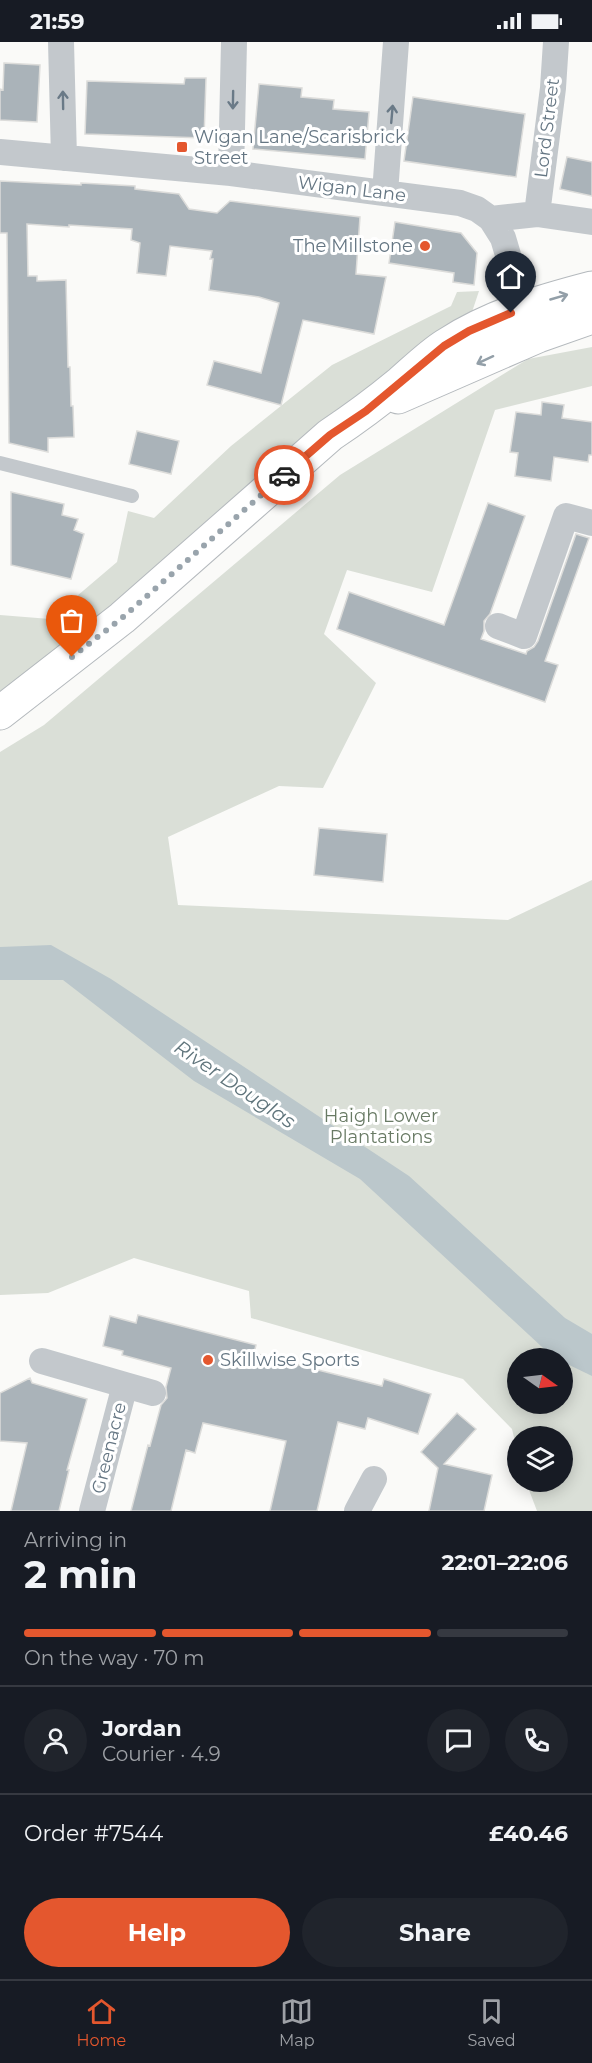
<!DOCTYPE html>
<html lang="en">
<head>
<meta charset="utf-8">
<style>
  body { margin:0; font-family:Montserrat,sans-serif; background:#20242c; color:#f1f3f6; height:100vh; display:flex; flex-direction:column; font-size:22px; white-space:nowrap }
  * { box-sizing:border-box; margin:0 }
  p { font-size:20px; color:#9ea1a6 }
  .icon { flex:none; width:33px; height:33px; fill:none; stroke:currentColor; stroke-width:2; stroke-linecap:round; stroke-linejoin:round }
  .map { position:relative; height:1469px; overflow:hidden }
  .side { display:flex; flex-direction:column; background:#171b24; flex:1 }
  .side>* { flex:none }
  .needle { width:39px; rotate:104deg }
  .tools { position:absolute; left:507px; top:1306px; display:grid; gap:12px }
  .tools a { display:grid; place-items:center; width:66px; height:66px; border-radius:50%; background:#171b24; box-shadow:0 3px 15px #0003; font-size:30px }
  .pin { position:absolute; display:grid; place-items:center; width:51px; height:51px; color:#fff; margin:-62px -26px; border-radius:50% 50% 50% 0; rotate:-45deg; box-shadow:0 0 6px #0007 }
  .pin .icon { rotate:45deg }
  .courier { position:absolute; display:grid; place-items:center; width:60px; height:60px; margin:-30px; border:4px solid #e4572e; border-radius:50%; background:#fff; color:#222; box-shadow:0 2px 8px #0007 }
  .headline em { font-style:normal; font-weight:700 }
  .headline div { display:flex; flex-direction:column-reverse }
  .headline { display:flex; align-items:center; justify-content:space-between; height:102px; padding:0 24px }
  h1 { font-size:39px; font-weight:700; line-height:45px }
  .bar { display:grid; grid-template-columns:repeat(4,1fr); gap:9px 6px; align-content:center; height:72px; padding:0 24px }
  .bar i { height:8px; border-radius:4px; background:#363941 }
  .bar .on { background:#e4572e }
  .bar p { grid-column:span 4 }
  .line { display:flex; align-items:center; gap:15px; padding:0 24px; border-top:2px solid #363941 }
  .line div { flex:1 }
  .round { display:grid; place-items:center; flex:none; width:63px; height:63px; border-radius:32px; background:#20242c }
  .button { display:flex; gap:12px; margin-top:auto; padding:12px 24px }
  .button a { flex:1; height:69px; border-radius:36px; background:#e4572e; color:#fff; font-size:24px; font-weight:700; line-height:69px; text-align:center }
  .button a+a { background:#20242c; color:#f1f3f6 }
  .status { display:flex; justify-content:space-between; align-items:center; height:42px; padding:0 30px; background:#171b24; direction:ltr }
  .status svg { height:16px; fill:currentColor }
  .dock { display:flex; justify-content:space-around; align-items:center; height:84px; border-top:2px solid #363941; background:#171b24; font-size:16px; color:#9ea1a6 }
  .dock a { display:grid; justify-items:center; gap:3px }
  .dock .on { color:#e4572e }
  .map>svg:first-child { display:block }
</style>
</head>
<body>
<div class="status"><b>21:59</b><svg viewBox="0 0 49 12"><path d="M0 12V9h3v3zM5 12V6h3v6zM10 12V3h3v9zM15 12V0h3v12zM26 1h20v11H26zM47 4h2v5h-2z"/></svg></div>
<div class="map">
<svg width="592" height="1469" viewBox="0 0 592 1469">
  <rect width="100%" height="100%" fill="#fafaf8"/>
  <!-- green -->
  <path fill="#dadfd7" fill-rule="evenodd" d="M479 249 470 276 279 415 147 537 0 652V573L50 577 117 520 128 469 154 476 231 404 332 323 451 264 457 250Z
    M592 305V344L495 368 432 550 347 528 324 592 376 641 323 746 279 744 168 795 178 863 508 878 592 838V1469H537L526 1440H562V1395H518L517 1408 512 1387 463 1337 251 1276 249 1249 134 1216 48 1251 0 1253V710L44 683 340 433 528 317ZM518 1317H562V1362H518Z"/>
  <!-- water -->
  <path fill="#bbc7cb" d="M51 903 111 937 409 1134 565 1276 592 1292V1334L563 1320 562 1317H555L360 1137 194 1039 63 938H0V905Z"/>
  <!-- building -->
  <path fill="#aab3b9" stroke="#dcdcda" stroke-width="1.5" d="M4 21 40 23 37 80 0 78V47L3 48Z
    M185 36H206L204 96 85 92 87 39 184 42Z
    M259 42 302 46 301 55 334 58 333 67 369 70 365 117 253 107Z
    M413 55 525 72 516 135 404 119Z
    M567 115 592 120V154L560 147Z
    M0 139 81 143V141L135 144V147L179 152 189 167 217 171 230 159 360 175 356 232 386 235 374 292 303 278 281 363 207 343 214 319 261 331 279 261 259 255 209 248 213 217H210L212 209 170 204 166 234 137 231 140 201 131 198 132 187 69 183V185L27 182 28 234H37V239L66 238 68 325H70L71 364H73L74 395 48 396V410L9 401 7 191H0Z
    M395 180 461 191 477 211 474 243 453 240 454 231 389 221Z
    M542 360 564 363 562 376 592 380V413H589L588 420 554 415 551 439 515 434 518 411 510 410 516 370 541 373Z
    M137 389 179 399 171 432 129 422Z
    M11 450 64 462 62 473 78 477 74 488 84 492 71 537 11 523Z
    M488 461 525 474 490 572 484 579V589L481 597 526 612 527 609 534 605 538 599 576 492 589 496 545 619 558 623 545 660 337 587 349 550 444 583Z
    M319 786 387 792 383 840 314 833Z
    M138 1273 256 1303 254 1311 314 1327 382 1344 384 1337 431 1352 418 1392 368 1376 365 1387 338 1380 317 1469H270L286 1399 203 1381 195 1411 186 1408 171 1469H131L148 1403 150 1404 161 1363 167 1356 166 1345 171 1326 122 1313 123 1309 103 1304 110 1274 136 1281Z
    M30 1336 32 1341 87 1357 67 1428H69L59 1469H11L27 1401 0 1399V1351Z
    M457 1371 476 1387 444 1422 492 1433 484 1469H429L438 1426 421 1410Z"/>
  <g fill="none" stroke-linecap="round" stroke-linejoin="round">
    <!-- highway casing -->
    <g stroke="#b4b9bd" stroke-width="35">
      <path id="highway" d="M398 355 538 294 592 275
        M0 671 122 576 330 393C354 377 377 360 400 341 415 328 430 313 446 303 490 274 542 259 592 246"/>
    </g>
    <!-- lane -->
    <path stroke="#c3c8cc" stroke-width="14" d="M0 421 132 454"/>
    <!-- street -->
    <path stroke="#c3c8cc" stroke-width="26" d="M61 0 64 116
      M0 110 231 131 460 161 477 167 491 177 537 172 592 180
      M231 131 234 0
      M385 151 396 0
      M537 172 553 46 556 0
      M491 177 503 196 516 240 533 282
      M498 584 524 594 566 474 592 481
      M42 1319 125 1343 92 1469
      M125 1343 153 1351
      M357 1469 374 1437"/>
    <!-- highway -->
    <use href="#highway" stroke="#fff" stroke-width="33"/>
  </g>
  <!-- one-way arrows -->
  <defs><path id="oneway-shaft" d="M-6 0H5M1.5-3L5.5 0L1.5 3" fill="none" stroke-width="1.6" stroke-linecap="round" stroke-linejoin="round" transform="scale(1.5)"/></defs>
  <g stroke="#6a7a87">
    <use href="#oneway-shaft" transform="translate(63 58) rotate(-91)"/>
    <use href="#oneway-shaft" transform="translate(233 58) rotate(91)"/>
    <use href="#oneway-shaft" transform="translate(392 72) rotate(-85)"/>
  </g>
  <g stroke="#939fa8">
    <use href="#oneway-shaft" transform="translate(559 255) rotate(-16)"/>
    <use href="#oneway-shaft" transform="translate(485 318) rotate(155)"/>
  </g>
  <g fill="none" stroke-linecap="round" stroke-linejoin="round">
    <!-- done -->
    <path stroke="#99a4ac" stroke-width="6" stroke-dasharray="0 10.8" d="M72 615 122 576 284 433"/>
    <!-- route -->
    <path stroke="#e4572e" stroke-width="8" d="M284 433 330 393 366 369 444 304 469 289 511 271"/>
  </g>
  <!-- markers -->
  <g fill="#e4572e" stroke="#fff" stroke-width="2">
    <rect x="176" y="99" width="12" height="12" rx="3"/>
    <circle cx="425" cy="204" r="6"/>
    <circle cx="208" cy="1318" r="6"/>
  </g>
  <g text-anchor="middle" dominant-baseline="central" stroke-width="6" stroke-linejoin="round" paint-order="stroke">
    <!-- street labels -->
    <g font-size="18" fill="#657683" stroke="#fff">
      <text transform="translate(547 86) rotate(-83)">Lord Street</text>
      <text transform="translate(352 147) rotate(7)">Wigan Lane</text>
      <text transform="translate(109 1406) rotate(-76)">Greenacre</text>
    </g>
    <!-- poi labels -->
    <g font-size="18" fill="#657683" stroke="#fff" text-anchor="start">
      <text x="194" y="95">Wigan Lane/Scarisbrick<tspan x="194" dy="21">Street</tspan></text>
      <text x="413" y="204" text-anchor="end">The Millstone</text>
      <text x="220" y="1318">Skillwise Sports</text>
    </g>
    <!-- park labels -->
    <g font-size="18" fill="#687a64" stroke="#fff">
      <text x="381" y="1074">Haigh Lower<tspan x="381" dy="21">Plantations</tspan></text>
    </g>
    <!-- water labels -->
    <g font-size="20" font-style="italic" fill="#60757c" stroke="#fff">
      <text transform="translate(235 1042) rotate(34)">River Douglas</text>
    </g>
  </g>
</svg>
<div class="tools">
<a><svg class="needle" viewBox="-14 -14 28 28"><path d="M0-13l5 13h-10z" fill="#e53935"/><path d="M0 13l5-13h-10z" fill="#9ea1a6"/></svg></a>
<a><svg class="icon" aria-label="layers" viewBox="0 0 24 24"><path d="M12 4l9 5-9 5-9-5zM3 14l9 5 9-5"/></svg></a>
</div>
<div class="pin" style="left:72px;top:615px;background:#ea580c"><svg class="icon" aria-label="bag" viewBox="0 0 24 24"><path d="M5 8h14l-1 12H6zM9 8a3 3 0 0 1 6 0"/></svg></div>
<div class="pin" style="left:511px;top:271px;background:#1f2937"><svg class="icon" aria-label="home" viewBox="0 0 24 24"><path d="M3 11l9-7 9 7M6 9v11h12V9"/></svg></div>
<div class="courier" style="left:284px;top:433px"><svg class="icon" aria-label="car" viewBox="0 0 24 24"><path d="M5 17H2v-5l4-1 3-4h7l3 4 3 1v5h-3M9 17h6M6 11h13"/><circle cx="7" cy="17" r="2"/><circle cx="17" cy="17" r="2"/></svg></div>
</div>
<section class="side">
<div class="headline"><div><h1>2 min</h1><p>Arriving in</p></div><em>22:01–22:06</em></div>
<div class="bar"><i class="on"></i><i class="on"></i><i class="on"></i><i></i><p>On the way · 70 m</p></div>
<div class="line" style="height:108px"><a class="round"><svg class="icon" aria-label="person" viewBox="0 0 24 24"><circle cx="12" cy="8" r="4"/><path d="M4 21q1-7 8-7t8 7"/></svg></a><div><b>Jordan</b><p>Courier · 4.9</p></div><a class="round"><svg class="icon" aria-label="chat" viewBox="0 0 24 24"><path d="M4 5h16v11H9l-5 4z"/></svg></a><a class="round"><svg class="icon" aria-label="phone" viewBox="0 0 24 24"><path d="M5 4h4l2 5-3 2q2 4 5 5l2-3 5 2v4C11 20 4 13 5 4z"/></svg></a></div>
<div class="line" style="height:78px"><div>Order #7544</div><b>£40.46</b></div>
<div class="button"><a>Help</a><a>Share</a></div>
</section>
<nav class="dock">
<a class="on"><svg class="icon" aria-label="home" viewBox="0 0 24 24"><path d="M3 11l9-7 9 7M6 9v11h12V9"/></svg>Home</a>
<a><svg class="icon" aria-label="map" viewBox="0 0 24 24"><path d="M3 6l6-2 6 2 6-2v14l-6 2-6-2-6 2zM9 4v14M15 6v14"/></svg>Map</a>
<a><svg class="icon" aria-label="saved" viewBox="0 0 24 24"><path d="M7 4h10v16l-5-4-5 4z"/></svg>Saved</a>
</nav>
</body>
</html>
